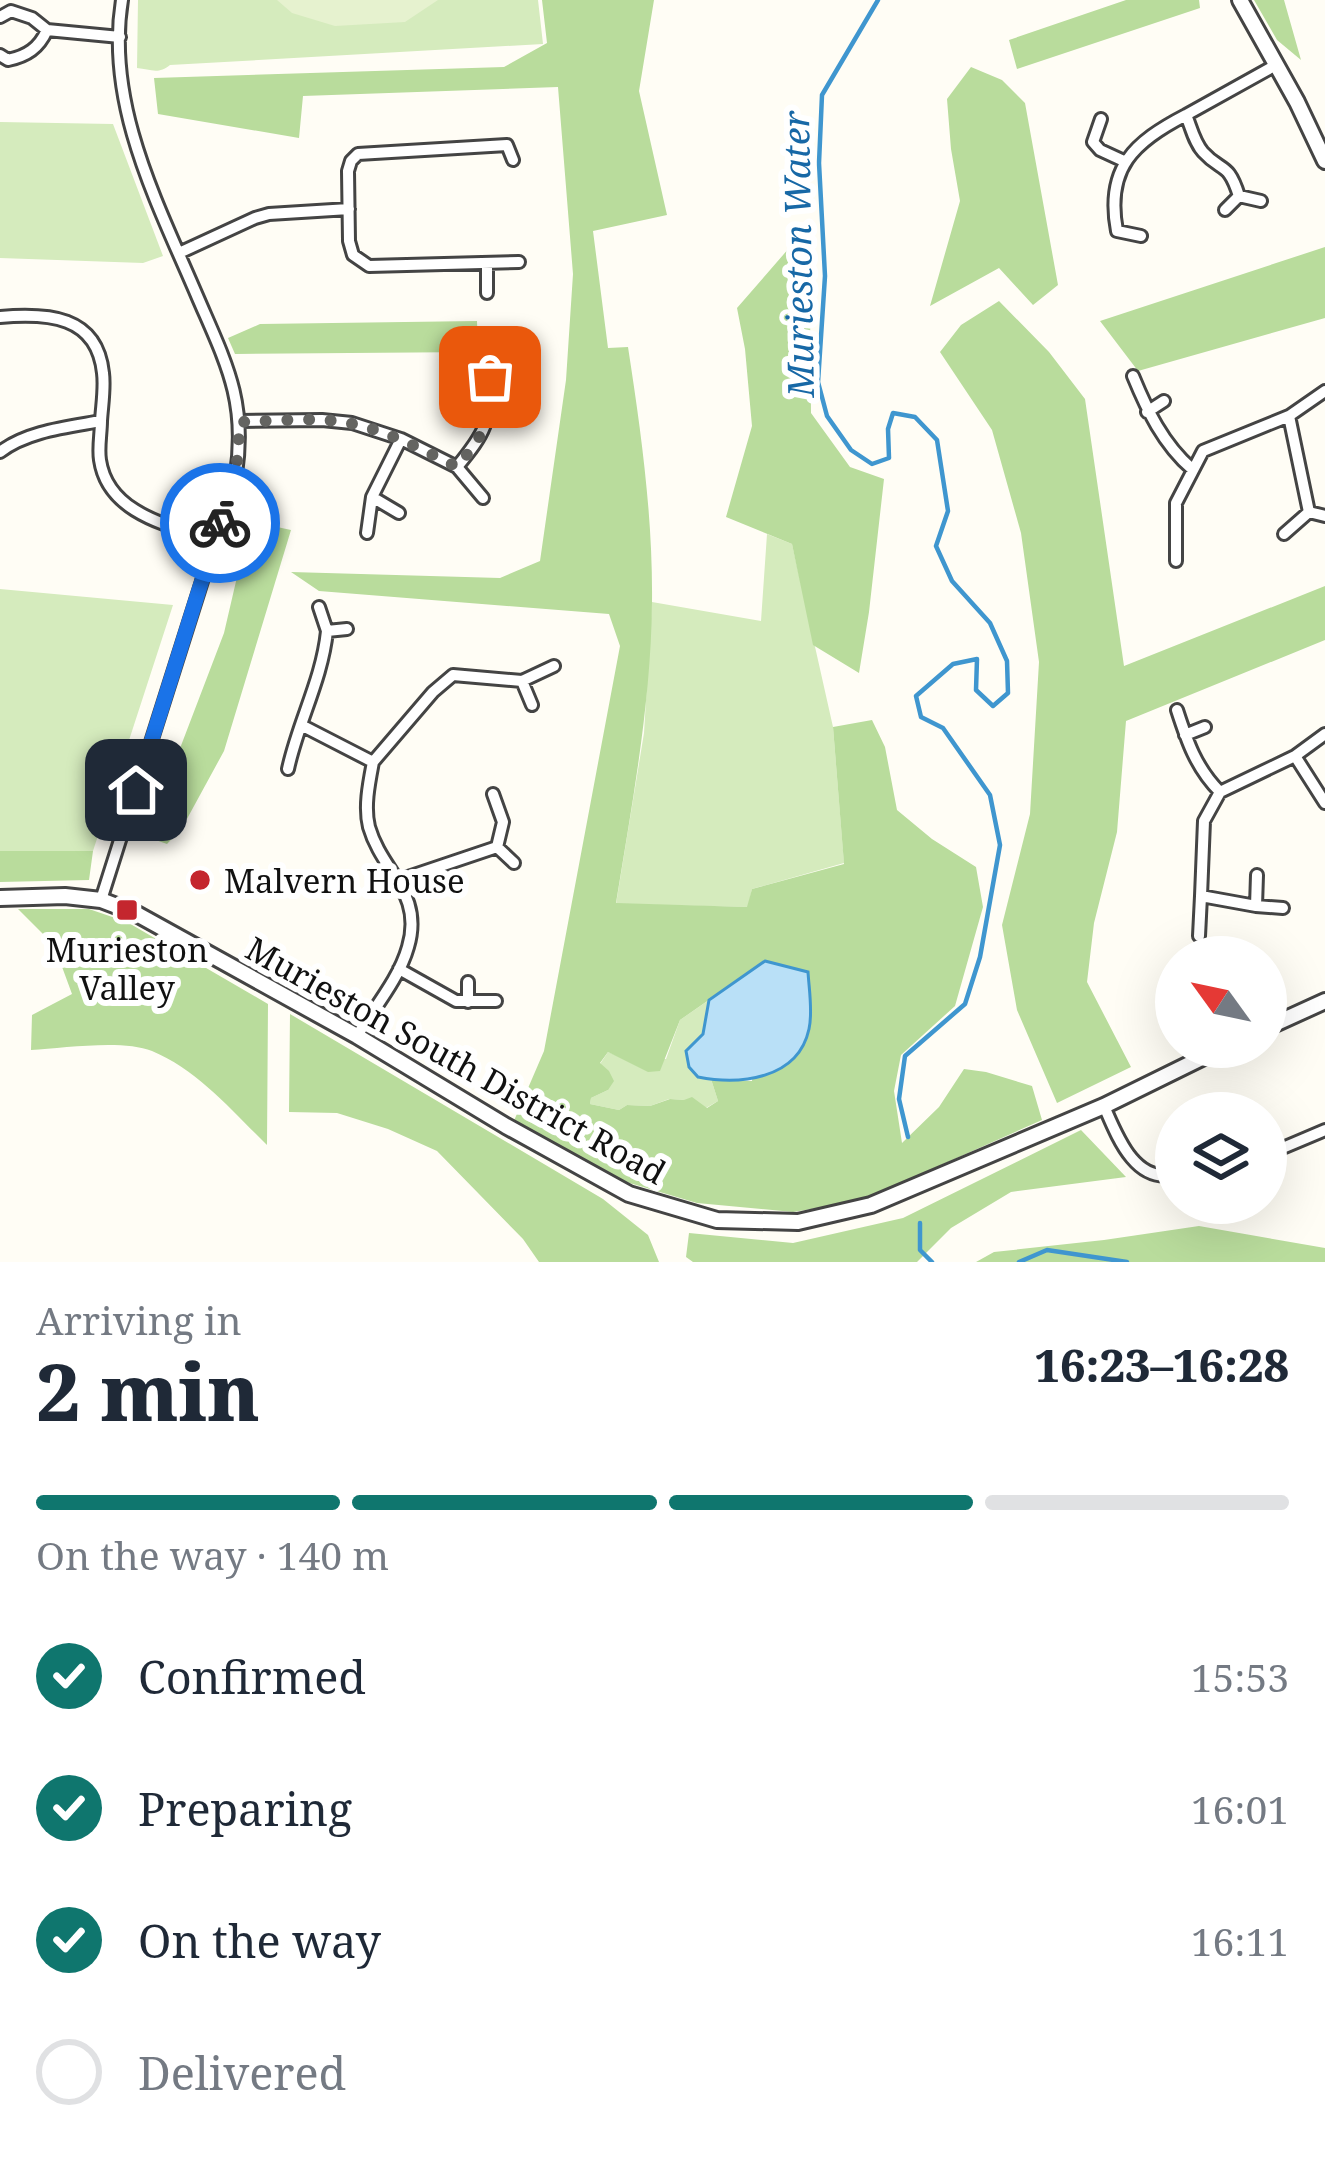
<!DOCTYPE html>
<html lang="en">
<head>
<meta charset="utf-8">
<style>
  body { margin:0; font-family:"Noto Serif",serif; background:#f2f2f3; color:#1f2937; height:100vh; display:flex; flex-direction:column; font-size:45px; white-space:nowrap }
  * { box-sizing:border-box; margin:0 }
  p { font-size:39px; color:#747a83 }
  .icon { flex:none; width:66px; height:66px; fill:none; stroke:currentColor; stroke-width:2; stroke-linecap:round; stroke-linejoin:round }
  .map { position:relative; height:1262px; overflow:hidden }
  .sheet { display:flex; flex-direction:column; background:#fff; flex:1 }
  .sheet>* { flex:none }
  .needle { width:78px; rotate:303deg }
  .controls { position:absolute; left:1155px; top:936px; display:grid; gap:24px }
  .controls a { display:grid; place-items:center; width:132px; height:132px; border-radius:50%; background:#fff; box-shadow:0 12px 48px #0002; font-size:60px }
  .pin { position:absolute; display:grid; place-items:center; width:102px; height:102px; color:#fff; margin:-51px; border-radius:24px; box-shadow:0 6px 18px #0006 }
  .courier { position:absolute; display:grid; place-items:center; width:120px; height:120px; margin:-60px; border:9px solid #1a73e8; border-radius:50%; background:#fff; color:#222; box-shadow:0 3px 15px #0007 }
  .summary em { font-style:normal; font-weight:800 }
  .summary div { display:flex; flex-direction:column-reverse }
  .summary { display:flex; align-items:center; justify-content:space-between; height:204px; padding:0 36px }
  h1 { font-size:78px; font-weight:800; line-height:90px }
  .bar { display:grid; grid-template-columns:repeat(4,1fr); gap:18px 12px; align-content:center; height:144px; padding:0 36px }
  .bar i { height:15px; border-radius:9px; background:#e0e1e3 }
  .bar .active { background:#0f766e }
  .bar p { grid-column:span 4 }
  ol { padding:0 36px; list-style:none }
  li { display:flex; align-items:center; gap:36px; height:132px }
  li p { margin-inline-start:auto }
  li .icon { padding:12px; border-radius:50%; background:#0f766e; color:#fff; stroke-width:4 }
  li:last-child { color:#747a83 }
  li i { width:66px; height:66px; border:6px solid #e0e1e3; border-radius:50% }
  .map>svg:first-child { display:block }
</style>
</head>
<body>
<div class="map">
<svg width="1325" height="1262" viewBox="0 0 1325 1262">
  <rect width="100%" height="100%" fill="#fffdf5"/>
  <!-- green -->
  <path fill="#d5ebbd" d="M138 0H538L543 44 170 65C158 75 150 69 137 68Z
    M0 122 113 124 163 256 143 263 0 258Z
    M767 534 792 544 833 727 844 863 752 889 748 907 616 904 644 733 652 602 761 621Z
    M0 589 173 605 93 851H0Z
    M709 1000 703 1034 686 1052 698 1077 711 1079 718 1101 706 1108 684 1100 669 1099 650 1106 627 1105 619 1110 590 1104 591 1098 608 1090 600 1064 608 1052 623 1058 666 1059 680 1020Z"/>
  <!-- forest -->
  <path fill="#b9dc9c" fill-rule="evenodd" d="M542 0H654L639 91 667 215 593 231 608 348 628 347C641 431 653 517 652 603 651 704 632 804 616 903L747 907 752 889 844 864 833 727 872 720 885 747 897 810 932 839 976 867 983 907 955 1006 901 1055 894 1091 902 1143 939 1107 964 1069 986 1072 1032 1086 1042 1120 860 1201 793 1212 697 1203 616 1179 513 1123 544 1051 620 646 609 614 319 591 291 572 500 578 540 561 566 380 573 274 558 87 303 96 299 138 158 114 154 78 504 67 547 43ZM765 961 752 1081 711 1079 718 1101 707 1108 692 1097 684 1100 670 1099 650 1106 627 1105 619 1110 590 1104 591 1098 608 1090 614 1081 609 1071 600 1063 608 1052 648 1072 660 1071 680 1020Z
    M1126 0H1199L1200 8 1017 69 1009 40Z
    M1254 0H1284L1301 60 1277 40Z
    M971 67 1002 80 1025 103 1058 285 1033 305 999 268 930 306 960 201 951 149 947 99Z
    M803 232 810 308 811 413 850 467 884 479 869 612 859 673 813 645 792 544 726 517 752 426 745 349 737 308Z
    M1325 247V318L1138 371 1100 321Z
    M999 301 1049 352 1085 399 1124 666 1325 586V640L1126 721 1117 832 1094 923 1087 982 1131 1067 1057 1103 1017 1010 1002 925 1030 814 1039 662 1021 533 992 430 940 352 961 325Z
    M477 321 478 352 235 354 228 338 260 324Z
    M250 521 291 530 224 751 182 828 167 844 147 837 144 827 174 764 224 633Z
    M93 851 89 880 0 882V851Z
    M18 909H89L127 922 268 1004 267 1145C232 1111 198 1070 152 1051 123 1039 63 1048 31 1050L32 1015 72 994 54 945Z
    M290 1014 603 1199 648 1235 659 1262H539L523 1239 437 1151 388 1129 337 1113 289 1112Z
    M1081 1130 1126 1177 1011 1192 951 1228 917 1262H693L686 1257 689 1233 793 1243 903 1218Z
    M1199 1226 1325 1248V1262H976L994 1252 1104 1240Z"/>
  <!-- pitch -->
  <path fill="#e6f2cf" d="M277 0H438L405 22 335 26 292 13Z"/>
  <!-- water -->
  <path fill="#b9e0f7" stroke="#3f96cf" stroke-width="3" d="M765 961 808 972C809 989 813 1012 809 1029 798 1080 739 1085 698 1077L689 1067 686 1051 703 1034 709 1000Z"/>
  <g fill="none" stroke-linecap="round" stroke-linejoin="round">
    <!-- stream -->
    <path stroke="#3f96cf" stroke-width="4.5" d="M878 0 822 95 819 163 825 276 818 382 827 416 851 450 872 464 889 458 888 429 893 413 915 417 937 440 948 511 936 546 952 581 990 623 1007 661 1008 693 993 706 976 690 977 659 953 664 916 696 921 717 943 728 990 795 1000 845 980 957 965 1004 905 1056 899 1099 908 1137
      M920 1223V1250L932 1262
      M1019 1262 1047 1250 1127 1262"/>
    <!-- minor casing -->
    <g stroke="#444" stroke-width="16">
      <path id="minor" d="M0 17 11 11 32 18 47 30 120 37
        M0 55 8 60C27 56 39 48 47 30
        M1101 119 1093 142 1100 150 1126 162
        M513 160 507 145 358 154 351 161 348 171 349 241 353 255 369 266 519 262
        M1261 201 1239 196C1228 161 1222 173 1203 152 1194 142 1191 127 1186 115L1276 65
        M1225 210 1239 196
        M1141 236 1117 231C1105 168 1134 142 1186 115
        M179 253 255 218 269 214 349 209
        M487 263V293
        M0 317C47 313 97 315 103 373 105 388 102 405 101 421
        M1133 376C1147 410 1163 444 1192 469
        M1325 391 1289 416 1309 512 1325 516
        M491 407H522
        M1147 412 1164 401
        M240 421 322 420 352 423 401 439 457 467 483 498
        M0 452C27 431 68 427 101 421 101 433 98 448 100 460 108 515 172 526 215 541
        M457 467C485 433 491 422 490 377
        M372 497 399 513
        M367 533 372 497 401 439
        M1284 534 1309 512
        M1176 561V503L1203 451 1289 416
        M319 607 327 631 347 629
        M522 681 532 705
        M1177 710C1187 741 1196 768 1220 792
        M301 725 373 762C369 783 364 807 369 827 382 872 424 893 408 947 399 979 374 1008 357 1036
        M1325 734 1295 756 1325 803
        M1185 735 1205 727
        M373 762 433 692 453 675 522 681 554 666
        M288 769C298 722 322 680 327 631
        M497 847 514 863
        M1257 875 1256 906 1201 896 1204 821 1220 792 1295 756
        M399 880 497 847 503 822 493 794
        M101 900 236 474C247 401 226 363 198 298 158 204 105 105 122 0
        M1256 906 1283 908
        M1199 936 1201 896
        M399 969 456 1001H496
        M468 1002V982
        M1104 1106C1117 1136 1135 1185 1176 1174
        M1266 1147H1285L1325 1130"/>
    </g>
    <!-- tertiary casing -->
    <g stroke="#444" stroke-width="20">
      <path id="tertiary" d="M1240 0 1297 102 1325 161
        M0 898 65 896 101 900 135 913 357 1036 506 1126 629 1194 717 1220 798 1222 871 1205 1104 1106 1224 1047
        M1266 1028 1325 1001"/>
    </g>
    <!-- minor -->
    <use href="#minor" stroke="#fff" stroke-width="10"/>
    <!-- tertiary -->
    <use href="#tertiary" stroke="#fff" stroke-width="14"/>
  </g>
  <g fill="none" stroke-linecap="round" stroke-linejoin="round">
    <!-- done -->
    <path stroke="#646461" stroke-width="12" stroke-dasharray="0 21.6" d="M220 523 236 474 240 422C277 421 317 416 353 424 390 432 423 450 457 467 485 433 491 422 490 377"/>
    <!-- route -->
    <path stroke="#1a73e8" stroke-width="15" d="M136 790 220 523"/>
  </g>
  <!-- markers -->
  <g fill="#c4262e" stroke="#fff" stroke-width="4.5">
    <circle cx="200" cy="880" r="12"/>
    <rect x="115" y="898" width="24" height="24" rx="6"/>
  </g>
  <g text-anchor="middle" dominant-baseline="central" stroke-width="12" stroke-linejoin="round" paint-order="stroke">
    <!-- poi labels -->
    <g font-size="33" fill="#111" stroke="#fff" text-anchor="start">
      <text x="224" y="880">Malvern House</text>
      <text x="127" y="949" text-anchor="middle">Murieston<tspan x="127" dy="38">Valley</tspan></text>
    </g>
    <!-- street labels -->
    <g font-size="33" fill="#111" stroke="#fff">
      <text transform="translate(456 1060) rotate(29)">Murieston South District Road</text>
    </g>
    <!-- water labels -->
    <g font-size="36" font-style="italic" fill="#1768a6" stroke="#fff">
      <text transform="translate(798 254) rotate(-91)">Murieston Water</text>
    </g>
  </g>
</svg>
<div class="controls">
<a><svg class="needle" viewBox="-14 -14 28 28"><path d="M0-13l5 13h-10z" fill="#e53935"/><path d="M0 13l5-13h-10z" fill="#747a83"/></svg></a>
<a><svg class="icon" aria-label="layers" viewBox="0 0 24 24"><path d="M12 4l9 5-9 5-9-5zM3 14l9 5 9-5"/></svg></a>
</div>
<div class="pin" style="left:490px;top:377px;background:#ea580c"><svg class="icon" aria-label="bag" viewBox="0 0 24 24"><path d="M5 8h14l-1 12H6zM9 8a3 3 0 0 1 6 0"/></svg></div>
<div class="pin" style="left:136px;top:790px;background:#1f2937"><svg class="icon" aria-label="home" viewBox="0 0 24 24"><path d="M3 11l9-7 9 7M6 9v11h12V9"/></svg></div>
<div class="courier" style="left:220px;top:523px"><svg class="icon" aria-label="bike" viewBox="0 0 24 24"><circle cx="6" cy="16" r="4"/><circle cx="18" cy="16" r="4"/><path d="M6 16l4-8h5l3 8M10 8l3 8H6M13 5h3"/></svg></div>
</div>
<section class="sheet">
<div class="summary"><div><h1>2 min</h1><p>Arriving in</p></div><em>16:23–16:28</em></div>
<div class="bar"><i class="active"></i><i class="active"></i><i class="active"></i><i></i><p>On the way · 140 m</p></div>
<ol>
<li><svg class="icon" aria-label="check" viewBox="0 0 24 24"><path d="M5 12l5 5 9-10"/></svg>Confirmed<p>15:53</p></li>
<li><svg class="icon" aria-label="check" viewBox="0 0 24 24"><path d="M5 12l5 5 9-10"/></svg>Preparing<p>16:01</p></li>
<li><svg class="icon" aria-label="check" viewBox="0 0 24 24"><path d="M5 12l5 5 9-10"/></svg>On the way<p>16:11</p></li>
<li><i></i>Delivered</li>
</ol>
</section>
</body>
</html>
